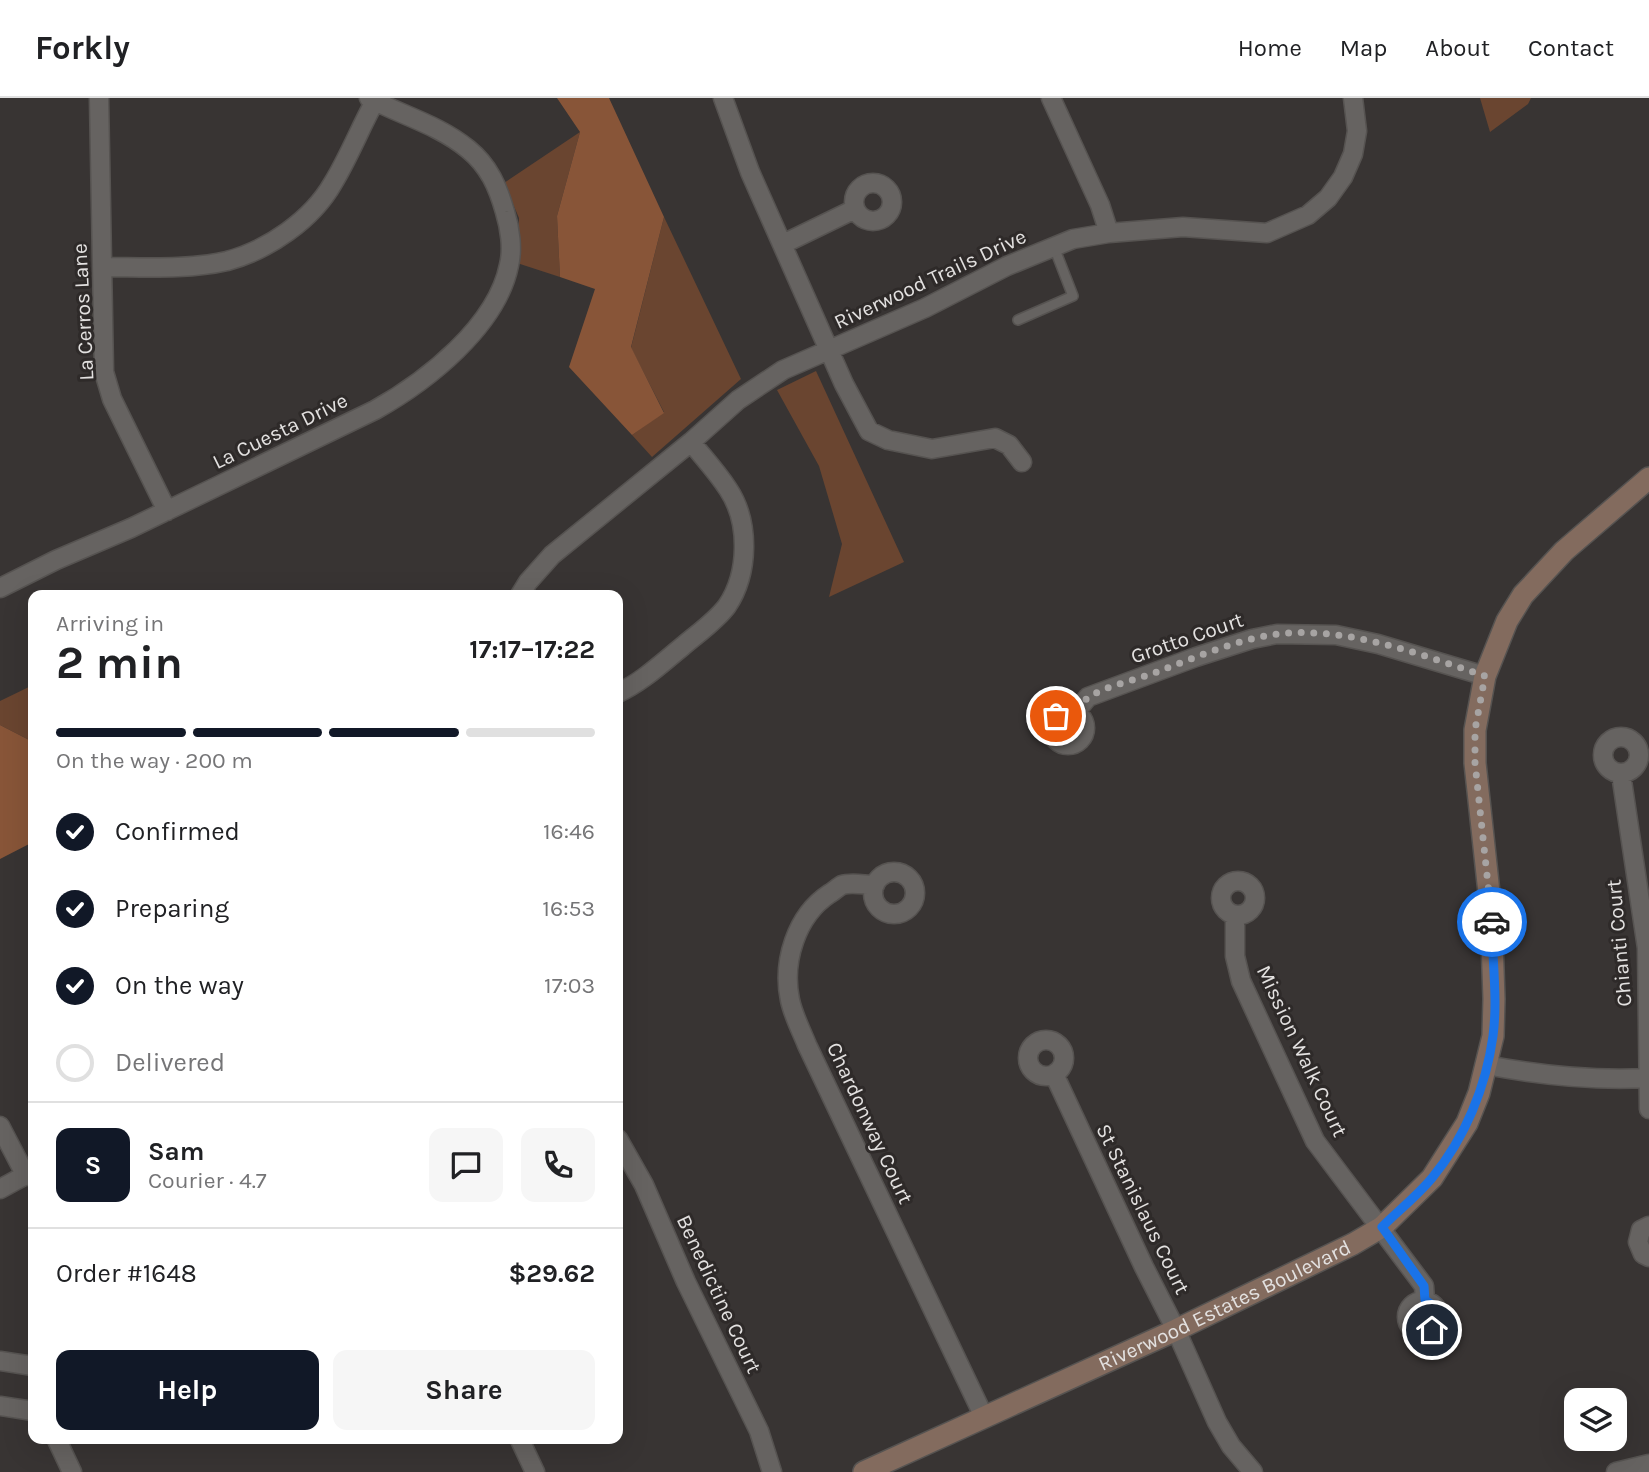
<!DOCTYPE html>
<html lang="en">
<head>
<meta charset="utf-8">
<style>
  body { margin:0; font-family:Karla,sans-serif; background:#f6f6f6; color:#202124; height:100vh; display:flex; flex-direction:column; font-size:26px; white-space:nowrap }
  * { box-sizing:border-box; margin:0 }
  p { font-size:23px; color:#757577 }
  .icon { flex:none; width:38px; height:38px; fill:none; stroke:currentColor; stroke-width:2; stroke-linecap:round; stroke-linejoin:round }
  .map { position:relative; flex:1; overflow:hidden }
  .drawer { position:absolute; left:28px; top:492px; width:595px; height:854px; display:flex; flex-direction:column; background:#fff; border-radius:14px; box-shadow:0 7px 28px #0002 }
  .drawer>* { flex:none }
  .tools { position:absolute; left:1564px; top:1290px; display:grid; gap:14px }
  .tools a { display:grid; place-items:center; width:63px; height:63px; border-radius:14px; background:#fff; box-shadow:0 7px 28px #0002; font-size:35px }
  .pin { position:absolute; display:grid; place-items:center; width:60px; height:60px; color:#fff; margin:-30px; border:4px solid #fff; border-radius:50%; box-shadow:0 2px 7px #0007 }
  .courier { position:absolute; display:grid; place-items:center; width:70px; height:70px; margin:-35px; border:5px solid #1a73e8; border-radius:50%; background:#fff; color:#222; box-shadow:0 2px 9px #0007 }
  .overview em { font-style:normal; font-weight:700 }
  .overview div { display:flex; flex-direction:column-reverse }
  .overview { display:flex; align-items:center; justify-content:space-between; height:119px; padding:0 28px }
  h1 { font-size:46px; font-weight:700; line-height:52px }
  .bar { display:grid; grid-template-columns:repeat(4,1fr); gap:10px 7px; align-content:center; height:84px; padding:0 28px }
  .bar i { height:9px; border-radius:5px; background:#e0e0e0 }
  .bar .on { background:#111827 }
  .bar p { grid-column:span 4 }
  .line { display:flex; align-items:center; gap:18px; padding:0 28px; border-top:2px solid #e0e0e0 }
  .line div { flex:1 }
  .round { display:grid; place-items:center; flex:none; width:74px; height:74px; border-radius:14px; background:#f6f6f6 }
  ol { padding:0 28px; list-style:none }
  li { display:flex; align-items:center; gap:21px; height:77px }
  li p { margin-inline-start:auto }
  li .icon { padding:7px; border-radius:50%; background:#111827; color:#fff; stroke-width:4 }
  li:last-child { color:#757577 }
  li i { width:38px; height:38px; border:4px solid #e0e0e0; border-radius:50% }
  .cta { display:flex; gap:14px; margin-top:auto; padding:14px 28px }
  .cta a { flex:1; height:80px; border-radius:14px; background:#111827; color:#fff; font-size:28px; font-weight:700; line-height:80px; text-align:center }
  .cta a+a { background:#f6f6f6; color:#202124 }
  header { display:flex; align-items:center; gap:42px; box-sizing:border-box; height:98px; padding:0 35px; background:#fff; border-bottom:2px solid #e0e0e0 }
  header strong { font-size:33px }
  nav { display:flex; gap:38px; margin-inline-start:auto; font-size:24px }
  .map>svg:first-child { display:block }
</style>
</head>
<body>
<header>
<strong>Forkly</strong>
<nav><a>Home</a><a>Map</a><a>About</a><a>Contact</a></nav>
</header>
<div class="map">
<svg width="1649" height="1374" viewBox="0 0 1649 1374">
  <rect width="100%" height="100%" fill="#383433"/>
  <!-- green -->
  <path fill="#6a4530" d="M1480 0H1531L1528 6 1490 34Z
    M580 34 557 118 560 179 517 165 519 120 504 85Z
    M664 119 741 281 652 359 632 337 664 314 631 250Z
    M816 273 904 464 829 499 842 446 819 368 777 292Z
    M33 587V644L0 627V603Z"/>
  <!-- forest -->
  <path fill="#885538" d="M557 0H609L664 119 631 249 664 315 632 337 569 269 595 191 560 179 557 118 580 34Z
    M0 627 33 644V744L0 761Z"/>
  <g fill="none" stroke-linecap="round" stroke-linejoin="round">
    <!-- lane casing -->
    <g stroke="#565351" stroke-width="12">
      <path id="lane" d="M1018 222 1073 198 1054 149"/>
    </g>
    <!-- street casing -->
    <g stroke="#565351" stroke-width="21">
      <path id="street" d="M99 0 104 274 112 301 167 413
        M723 0 750 74 844 286 869 333 888 342 932 351 995 340 1009 347 1022 364
        M1051 0 1100 107 1109 135
        M854 104a19 19 0 1 1 38 0a19 19 0 1 1-38 0Z
        M783 146 855 111
        M103 169C143 169 188 172 227 163 268 152 312 122 333 85 349 59 360 30 375 3
        M0 490 56 462 131 430 375 312C427 283 497 228 509 167 513 151 510 130 505 114 498 89 489 68 468 51 439 27 401 17 369 0
        M520 497 528 484 552 457 691 344 738 302 783 272 925 210 1007 168 1073 141 1109 135 1183 129 1267 135 1308 117 1328 100 1343 79 1353 56 1357 33 1353 0
        M618 595C642 584 662 565 683 548 697 536 716 523 727 508 749 475 750 424 728 391 717 374 703 359 691 344
        M1051 630a17 17 0 1 1 34 0a17 17 0 1 1-34 0Z
        M1075 615 1088 599 1196 559 1252 541 1277 536 1336 537 1378 546 1485 578
        M1603 657a18 18 0 1 1 36 0a18 18 0 1 1-36 0Z
        M1621 676 1647 850 1649 1011
        M873 795a21 21 0 1 1 42 0a21 21 0 1 1-42 0Z
        M1221 800a17 17 0 1 1 34 0a17 17 0 1 1-34 0Z
        M875 787C865 787 851 784 842 787 838 789 833 794 829 796 796 818 782 864 790 902 793 917 801 932 807 947L984 1319
        M1235 817V858L1241 883 1315 1043 1424 1188 1425 1202
        M1028 960a18 18 0 1 1 36 0a18 18 0 1 1-36 0Z
        M1486 967C1539 977 1593 983 1647 980
        M1054 976 1144 1169 1176 1232 1217 1324 1231 1348 1253 1374
        M0 1028 26 1078
        M618 1041 644 1087 686 1184 759 1333 772 1374
        M0 1091 33 1073
        M1649 1128 1641 1132 1638 1144 1643 1156 1649 1159
        M1407 1219a16 16 0 1 1 32 0a16 16 0 1 1-32 0Z
        M0 1263 33 1268
        M0 1308 33 1313
        M56 1340 72 1374
        M519 1340 535 1374
        M1616 1374 1649 1366"/>
    </g>
    <!-- secondary casing -->
    <g stroke="#565351" stroke-width="24">
      <g id="secondary">
        <path id="s1" d="M864 1374 1176 1232 1353 1146 1382 1129 1432 1080 1467 1025 1479 995 1493 938 1494 901 1491 813 1475 665V632L1485 578 1507 523 1523 497 1564 453 1649 380"/>
      </g>
    </g>
    <!-- lane -->
    <use href="#lane" stroke="#666361" stroke-width="9"/>
    <!-- street -->
    <use href="#street" stroke="#666361" stroke-width="18"/>
    <!-- secondary -->
    <use href="#secondary" stroke="#836b5e" stroke-width="21"/>
  </g>
  <g fill="none" stroke-linecap="round" stroke-linejoin="round">
    <!-- done -->
    <path stroke="#a7a4a3" stroke-width="7" stroke-dasharray="0 12.6" d="M1056 618 1062 614 1075 615C1079 610 1084 602 1089 599 1106 588 1135 582 1154 575 1194 560 1235 542 1277 536 1347 528 1419 556 1485 578L1475 632V665L1492 824"/>
    <!-- route -->
    <path stroke="#1a73e8" stroke-width="9" d="M1432 1232 1439 1221 1436 1209 1425 1202 1424 1188 1382 1129C1398 1113 1417 1098 1432 1080 1465 1040 1486 989 1493 938 1498 901 1492 862 1492 824"/>
  </g>
  <g text-anchor="middle" dominant-baseline="central" stroke-width="6" stroke-linejoin="round" paint-order="stroke">
    <!-- street labels -->
    <g font-size="21" fill="#e3e1e0" stroke="#2e2a29">
      <text transform="translate(930 181) rotate(-25)">Riverwood Trails Drive</text>
      <text transform="translate(83 214) rotate(-93)">La Cerros Lane</text>
      <text transform="translate(280 333) rotate(-26)">La Cuesta Drive</text>
      <text transform="translate(1187 540) rotate(-19)">Grotto Court</text>
      <text transform="translate(1619 845) rotate(-95)">Chianti Court</text>
      <text transform="translate(1302 953) rotate(65)">Mission Walk Court</text>
      <text transform="translate(870 1025) rotate(65)">Chardonway Court</text>
      <text transform="translate(1143 1111) rotate(64)">St Stanislaus Court</text>
      <text transform="translate(719 1196) rotate(65)">Benedictine Court</text>
      <text stroke="none"><textPath href="#s1" startOffset="397">Riverwood Estates Boulevard</textPath></text>
    </g>
  </g>
</svg>
<div class="tools">
<a><svg class="icon" aria-label="layers" viewBox="0 0 24 24"><path d="M12 4l9 5-9 5-9-5zM3 14l9 5 9-5"/></svg></a>
</div>
<div class="pin" style="left:1056px;top:618px;background:#ea580c"><svg class="icon" aria-label="bag" viewBox="0 0 24 24"><path d="M5 8h14l-1 12H6zM9 8a3 3 0 0 1 6 0"/></svg></div>
<div class="pin" style="left:1432px;top:1232px;background:#1f2937"><svg class="icon" aria-label="home" viewBox="0 0 24 24"><path d="M3 11l9-7 9 7M6 9v11h12V9"/></svg></div>
<div class="courier" style="left:1492px;top:824px"><svg class="icon" aria-label="car" viewBox="0 0 24 24"><path d="M5 17H2v-5l4-1 3-4h7l3 4 3 1v5h-3M9 17h6M6 11h13"/><circle cx="7" cy="17" r="2"/><circle cx="17" cy="17" r="2"/></svg></div>
<section class="drawer">
<div class="overview"><div><h1>2 min</h1><p>Arriving in</p></div><em>17:17–17:22</em></div>
<div class="bar"><i class="on"></i><i class="on"></i><i class="on"></i><i></i><p>On the way · 200 m</p></div>
<ol>
<li><svg class="icon" aria-label="check" viewBox="0 0 24 24"><path d="M5 12l5 5 9-10"/></svg>Confirmed<p>16:46</p></li>
<li><svg class="icon" aria-label="check" viewBox="0 0 24 24"><path d="M5 12l5 5 9-10"/></svg>Preparing<p>16:53</p></li>
<li><svg class="icon" aria-label="check" viewBox="0 0 24 24"><path d="M5 12l5 5 9-10"/></svg>On the way<p>17:03</p></li>
<li><i></i>Delivered</li>
</ol>
<div class="line" style="height:126px"><b class="round" style="background:#111827;color:#fff">S</b><div><b>Sam</b><p>Courier · 4.7</p></div><a class="round"><svg class="icon" aria-label="chat" viewBox="0 0 24 24"><path d="M4 5h16v11H9l-5 4z"/></svg></a><a class="round"><svg class="icon" aria-label="phone" viewBox="0 0 24 24"><path d="M5 4h4l2 5-3 2q2 4 5 5l2-3 5 2v4C11 20 4 13 5 4z"/></svg></a></div>
<div class="line" style="height:91px"><div>Order #1648</div><b>$29.62</b></div>
<div class="cta"><a>Help</a><a>Share</a></div>
</section>
</div>
</body>
</html>
